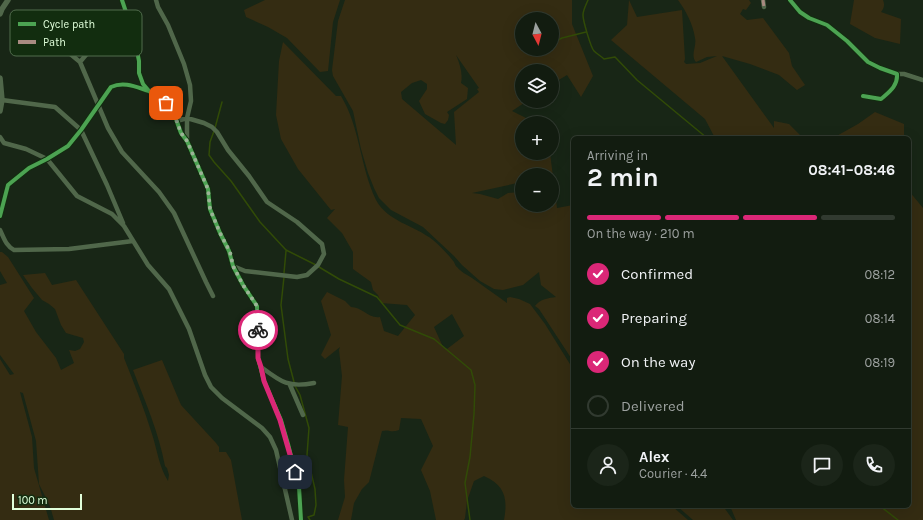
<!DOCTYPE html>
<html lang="en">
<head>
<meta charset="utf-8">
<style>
  body { margin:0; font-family:Karla,sans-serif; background:#1b2519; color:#f1f3f6; height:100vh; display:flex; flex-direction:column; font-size:15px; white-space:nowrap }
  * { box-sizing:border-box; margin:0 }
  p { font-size:13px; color:#9ca19f }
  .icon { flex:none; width:22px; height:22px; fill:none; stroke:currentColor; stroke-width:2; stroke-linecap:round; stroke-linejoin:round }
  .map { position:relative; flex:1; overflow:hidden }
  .side { position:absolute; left:571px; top:136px; width:340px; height:372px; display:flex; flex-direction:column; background:#121c10; border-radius:6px; box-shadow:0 4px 16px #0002,0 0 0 1px #313a30 }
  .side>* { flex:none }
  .needle { width:26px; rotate:173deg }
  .fabs { position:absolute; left:515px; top:12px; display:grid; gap:8px }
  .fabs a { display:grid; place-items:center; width:44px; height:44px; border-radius:50%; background:#121c10; box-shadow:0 4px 16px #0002,0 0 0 1px #313a30; font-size:20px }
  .scale { position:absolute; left:12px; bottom:10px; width:70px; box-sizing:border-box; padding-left:4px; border:2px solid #e1ffdb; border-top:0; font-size:11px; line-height:14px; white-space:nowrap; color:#e1ffdb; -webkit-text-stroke:3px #122d0f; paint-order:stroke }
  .pin { position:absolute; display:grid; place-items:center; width:34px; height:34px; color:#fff; margin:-17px; border-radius:8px; box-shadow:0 2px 6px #0006 }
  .courier { position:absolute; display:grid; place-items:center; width:40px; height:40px; margin:-20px; border:3px solid #db2777; border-radius:50%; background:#fff; color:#222; box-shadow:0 1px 5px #0007 }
  .headline em { font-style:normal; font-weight:700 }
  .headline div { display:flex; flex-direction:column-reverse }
  .headline { display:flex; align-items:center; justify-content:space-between; height:68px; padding:0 16px }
  h1 { font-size:26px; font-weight:700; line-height:30px }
  .bar { display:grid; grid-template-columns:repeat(4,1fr); gap:6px 4px; align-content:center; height:48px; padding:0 16px }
  .bar i { height:5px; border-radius:3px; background:#313a30 }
  .bar .active { background:#db2777 }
  .bar p { grid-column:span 4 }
  .line { display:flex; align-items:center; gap:10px; padding:0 16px; border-top:1px solid #313a30 }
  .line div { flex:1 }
  .round { display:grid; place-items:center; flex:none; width:42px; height:42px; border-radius:21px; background:#1b2519 }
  ol { padding:0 16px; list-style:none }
  li { display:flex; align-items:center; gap:12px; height:44px }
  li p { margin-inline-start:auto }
  li .icon { padding:4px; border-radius:50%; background:#db2777; color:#fff; stroke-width:4 }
  li:last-child { color:#9ca19f }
  li i { width:22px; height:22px; border:2px solid #313a30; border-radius:50% }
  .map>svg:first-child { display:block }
</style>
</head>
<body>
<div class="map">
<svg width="923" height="520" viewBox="0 0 923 520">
  <rect width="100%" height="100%" fill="#182616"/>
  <!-- green -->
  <path fill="#342c12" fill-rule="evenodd" d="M265 0H340L333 22 328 71 320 72 287 38 268 27 246 17 244 10Z
    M345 0H572V24L593 76 581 97 567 75 552 84V71H522V101H527L512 111 536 123H522V153H550L557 208 573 205V361L539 309 535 306C540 299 549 298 556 297L541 285 539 272 523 285 503 290 494 289 480 281 462 265 454 256 423 227 391 210 379 198 374 188 368 173 361 149 353 111 333 76 332 70 338 21ZM522 19H552V49H522ZM456 55 479 88 477 89 479 92 454 112 456 145 402 99 401 92 412 83 421 80 427 84V89L419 101 425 114 441 123 445 124 448 120 449 115 447 112 467 99 468 88 461 83C463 74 460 64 456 55ZM522 175H552V205H522V190L521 192 508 193 498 199 480 194 472 193 522 182Z
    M629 0 637 17 682 10 685 59 684 62 686 64 700 63 717 56 707 57 696 62C690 55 697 46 695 38 693 24 686 11 678 0H749L751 3 746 10 743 9 740 14 747 20 763 18 789 53 792 66 805 85 797 90 779 75 750 64 722 56 774 128V121L789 124 803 138H715L705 119 611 40 627 25Z
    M854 0H883C885 5 884 8 881 12L901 19 900 44 875 38 850 24Z
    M283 42 336 96H341C360 127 360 167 376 200 388 222 414 225 433 240 440 246 448 254 454 262 454 262 456 267 457 267 460 271 467 275 472 278 483 286 495 294 507 303V298L510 297 519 299 530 304 545 324 573 369V506H672L688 520H504C508 499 505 485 484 476L474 481 467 501 465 518 464 520H436L430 491 421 470 433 446 421 419 401 418 399 430C391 433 389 429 382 431L369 482 362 489 354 503 351 520H338L345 497 344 480 348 427 338 425 342 376 339 350 340 347 325 359 321 355 331 335 321 301 327 292 345 301 351 307C362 307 369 319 380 317L384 331 398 336 415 315 407 305 381 303 378 295 373 290 371 282 353 269V252L342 233 327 218 335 209 331 210 298 169 281 139 276 115 279 61ZM452 314 464 336 447 349 443 347 434 327Z
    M875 112 904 124V138H833L858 124Z
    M909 191 923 208V520H736L730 506H909Z
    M0 252H2L8 257 34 298 24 311 36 332 56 358 61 370 74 363 69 350 75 351 80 349 84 342 83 338 66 333 61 325 55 309 49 304 42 300 32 288 23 275 45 273 52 285 76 280 124 354V358C134 383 144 408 152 434 157 449 159 467 168 481L169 475 167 468 165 466C159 433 145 401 133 370L162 360 181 405 216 443 219 447V452H226L231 460 242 520H54L50 506 39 484 36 441 23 393 20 392 32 437 34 468 49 520H0V359L10 375 14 374 0 355V285L7 283 0 271Z
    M677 506H723L733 520H693Z"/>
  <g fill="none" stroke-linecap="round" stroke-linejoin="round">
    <!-- stream -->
    <path stroke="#314b07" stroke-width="1.5" d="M588 0C586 5 583 10 583 15 583 21 591 48 594 51 597 54 601 56 604 59L615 57 637 80 707 138
      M552 43 562 38 586 32
      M215 128 222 102
      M214 131 210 142 209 155 214 162 231 181 260 222 286 250 316 265
      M319 267 339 279 377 297 400 325 434 339 471 370 475 385 474 414 470 457 465 483 470 520
      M284 273 286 251
      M284 277 281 305 288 359 294 382
      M295 386 300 395 309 428 307 455 315 489 316 505 314 515 308 517 310 520
      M880 506 898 520"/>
    <!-- minor -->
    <path stroke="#50674a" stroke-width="4.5" d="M122 0 134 36 139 61V73L143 84 149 91 166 103 173 111 181 133 187 141 208 189 210 209 220 233 229 251 233 266 243 285 257 306 258 358 264 381 281 420 288 444 299 487 301 520
      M156 0 158 7 168 25 184 64 190 85 191 101 187 118V141
      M763 0 764 7
      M790 0 800 12 809 18 827 25 847 41 868 62 880 68 897 74C898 86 889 92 881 99L863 96
      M35 21 40 29 80 62 108 128 122 152 159 192 174 213 206 282 213 296
      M80 62 106 31
      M897 74H904L923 80
      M2 100 55 107 81 130 107 185 123 223
      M177 121 187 118 204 123 212 127 217 132 228 150 249 176 267 202 297 222 322 244 324 254 318 265 307 275 297 277 245 271 233 266
      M0 137 4 143 26 149 47 159 77 196 112 214 124 226 148 265 169 289 189 329 205 375 211 387 222 398 262 428 270 437 276 450 292 520
      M0 216 8 185 29 168 47 159 68 146 81 130 111 87C124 81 136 87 149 91
      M0 230C4 238 6 246 14 250L69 249 133 241
      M261 367C281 382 288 388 314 383
      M290 385 303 415"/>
    <!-- tertiary -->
    <path stroke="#50674a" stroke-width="5.5" d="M0 14 2 9 8 0
      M0 78 2 100 0 111"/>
    <!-- quiet -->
    <path stroke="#a88b81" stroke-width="3" stroke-dasharray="6 3" stroke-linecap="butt" d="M763 0 764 7"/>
    <!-- cycleway casing -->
    <g stroke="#122d0f" stroke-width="6">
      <path id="cycleway" d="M122 0 134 36 139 61V73L143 84 149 91 166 103 173 111 181 133 187 141 208 189 210 209 220 233 229 251 233 266 243 285 257 306 258 358 264 381 281 420 288 444 299 487 301 520
        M790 0 800 12 809 18 827 25 847 41 868 62 880 68 897 74C898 86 889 92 881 99L863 96
        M0 216 8 185 29 168 47 159 68 146 81 130 111 87C124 81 136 87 149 91"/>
    </g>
    <!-- cycleway -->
    <use href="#cycleway" stroke="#4ca352" stroke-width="4"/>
  </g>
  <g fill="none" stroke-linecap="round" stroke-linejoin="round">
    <!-- done -->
    <path stroke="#9bb396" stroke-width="4" stroke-dasharray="0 7.2" d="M166 103 173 111 181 133 187 141 208 189 210 209 220 233 230 252 233 266 243 285 257 306 258 330"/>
    <!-- route -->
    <path stroke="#db2777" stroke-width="5" d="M258 330V358L261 367 264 381 280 420 295 472"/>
  </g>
  <!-- legend -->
  <rect x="10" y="10" width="132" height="46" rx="6" fill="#122d0f" stroke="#506c4c" stroke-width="1"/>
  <rect x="18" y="22" width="18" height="4" fill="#4ca352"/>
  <rect x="18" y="40" width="18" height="4" fill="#a88b81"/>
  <g font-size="11" fill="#e1ffdb">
    <text x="43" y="28">Cycle path</text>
    <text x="43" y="46">Path</text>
  </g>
</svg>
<div class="fabs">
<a><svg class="needle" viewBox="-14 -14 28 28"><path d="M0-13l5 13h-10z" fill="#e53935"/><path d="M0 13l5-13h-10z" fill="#9ca19f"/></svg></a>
<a><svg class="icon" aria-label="layers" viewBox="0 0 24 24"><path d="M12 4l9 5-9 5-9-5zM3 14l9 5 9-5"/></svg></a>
<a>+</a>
<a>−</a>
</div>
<div class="scale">100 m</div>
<div class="pin" style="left:166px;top:103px;background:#ea580c"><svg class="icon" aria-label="bag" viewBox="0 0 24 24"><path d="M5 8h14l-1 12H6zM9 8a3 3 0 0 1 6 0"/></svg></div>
<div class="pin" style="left:295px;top:472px;background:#1f2937"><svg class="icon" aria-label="home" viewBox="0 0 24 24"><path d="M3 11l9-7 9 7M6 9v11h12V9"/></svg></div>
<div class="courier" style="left:258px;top:330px"><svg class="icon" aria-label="bike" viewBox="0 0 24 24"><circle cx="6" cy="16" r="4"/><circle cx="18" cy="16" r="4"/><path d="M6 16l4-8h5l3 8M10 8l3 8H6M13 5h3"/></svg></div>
<section class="side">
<div class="headline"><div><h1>2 min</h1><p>Arriving in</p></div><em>08:41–08:46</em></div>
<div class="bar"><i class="active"></i><i class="active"></i><i class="active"></i><i></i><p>On the way · 210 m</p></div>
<ol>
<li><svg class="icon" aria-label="check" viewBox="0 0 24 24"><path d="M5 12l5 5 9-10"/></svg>Confirmed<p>08:12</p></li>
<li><svg class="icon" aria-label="check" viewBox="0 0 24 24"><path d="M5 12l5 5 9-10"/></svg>Preparing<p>08:14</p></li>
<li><svg class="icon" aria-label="check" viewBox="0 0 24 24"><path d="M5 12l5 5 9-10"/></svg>On the way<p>08:19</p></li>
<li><i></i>Delivered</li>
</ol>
<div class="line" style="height:72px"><a class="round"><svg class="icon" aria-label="person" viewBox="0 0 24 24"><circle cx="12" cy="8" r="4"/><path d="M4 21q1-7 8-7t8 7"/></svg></a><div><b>Alex</b><p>Courier · 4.4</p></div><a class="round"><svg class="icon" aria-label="chat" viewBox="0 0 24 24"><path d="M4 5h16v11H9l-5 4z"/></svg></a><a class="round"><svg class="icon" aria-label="phone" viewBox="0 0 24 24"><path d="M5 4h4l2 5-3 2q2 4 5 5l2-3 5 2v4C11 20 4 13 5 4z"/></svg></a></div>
</section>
</div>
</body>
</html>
